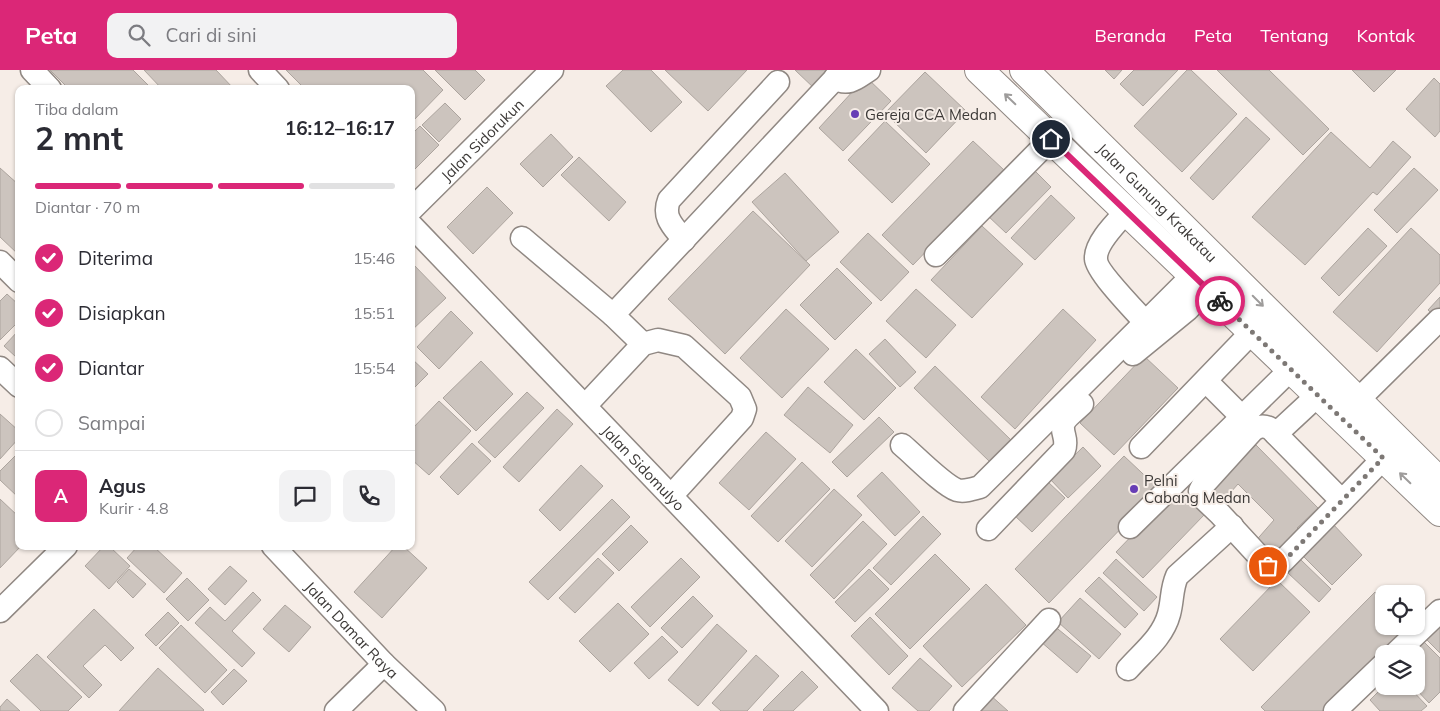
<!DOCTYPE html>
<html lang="id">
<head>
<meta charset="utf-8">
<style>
  body { margin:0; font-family:Mulish,sans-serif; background:#f2f2f3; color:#2b2b33; height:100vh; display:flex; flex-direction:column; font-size:19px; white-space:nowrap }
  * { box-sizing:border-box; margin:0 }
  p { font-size:16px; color:#7c7c81 }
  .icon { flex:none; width:28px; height:28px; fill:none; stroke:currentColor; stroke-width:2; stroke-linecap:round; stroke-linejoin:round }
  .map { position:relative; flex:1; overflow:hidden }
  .sheet { position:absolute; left:15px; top:15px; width:400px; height:465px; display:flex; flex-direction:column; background:#fff; border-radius:10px; box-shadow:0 1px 4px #0004 }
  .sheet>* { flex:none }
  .fabs { position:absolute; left:1375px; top:515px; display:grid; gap:10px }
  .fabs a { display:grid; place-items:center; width:50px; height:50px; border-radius:10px; background:#fff; box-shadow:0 1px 4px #0004; font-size:25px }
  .pin { position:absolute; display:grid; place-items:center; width:42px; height:42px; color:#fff; margin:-21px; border:2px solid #fff; border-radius:50%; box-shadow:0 1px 5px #0007 }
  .courier { position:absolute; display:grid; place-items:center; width:50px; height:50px; margin:-25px; border:4px solid #db2777; border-radius:50%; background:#fff; color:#222; box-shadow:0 1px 6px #0007 }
  .summary em { font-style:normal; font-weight:700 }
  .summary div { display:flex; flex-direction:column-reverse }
  .summary { display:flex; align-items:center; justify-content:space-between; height:85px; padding:0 20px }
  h1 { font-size:32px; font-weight:700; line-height:38px }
  .bar { display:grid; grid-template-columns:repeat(4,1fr); gap:8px 5px; align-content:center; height:60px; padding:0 20px }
  .bar i { height:6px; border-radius:4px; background:#e1e1e2 }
  .bar .active { background:#db2777 }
  .bar p { grid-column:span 4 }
  .line { display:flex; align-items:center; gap:12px; padding:0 20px; border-top:1px solid #e1e1e2 }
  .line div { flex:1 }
  .round { display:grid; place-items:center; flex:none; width:52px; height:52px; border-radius:10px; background:#f2f2f3 }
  ol { padding:0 20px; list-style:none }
  li { display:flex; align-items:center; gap:15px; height:55px }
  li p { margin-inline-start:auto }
  li .icon { padding:5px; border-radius:50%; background:#db2777; color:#fff; stroke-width:4 }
  li:last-child { color:#7c7c81 }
  li i { width:28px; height:28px; border:2px solid #e1e1e2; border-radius:50% }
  header { display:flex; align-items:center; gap:30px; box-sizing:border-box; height:70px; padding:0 25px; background:#db2777; color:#fff }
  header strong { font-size:24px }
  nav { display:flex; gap:28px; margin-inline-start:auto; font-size:18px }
  .search { width:350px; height:45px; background:#f2f2f3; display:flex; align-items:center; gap:12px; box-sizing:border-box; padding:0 18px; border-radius:10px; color:#7c7c81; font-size:19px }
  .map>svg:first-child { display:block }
</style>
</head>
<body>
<header>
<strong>Peta</strong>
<div class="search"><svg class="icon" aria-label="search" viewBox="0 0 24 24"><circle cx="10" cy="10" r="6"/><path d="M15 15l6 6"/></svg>Cari di sini</div>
<nav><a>Beranda</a><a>Peta</a><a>Tentang</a><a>Kontak</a></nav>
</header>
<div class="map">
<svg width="1440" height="641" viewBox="0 0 1440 641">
  <rect width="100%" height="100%" fill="#f6ede7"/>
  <!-- building -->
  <path fill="#ccc4be" stroke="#aca49e" d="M50 0H133L152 19H69Z
    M144 0H216L234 19H162Z
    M286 0H423L443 20 411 53V19H305Z
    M435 0H475L485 10 465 30Z
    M623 0H651L682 32 651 62 606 16Z
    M665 0H747L708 41Z
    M795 0H834L816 20Z
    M1105 0H1122L1114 9Z
    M1134 0H1178L1143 36 1120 14Z
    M1187 0H1191L1237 44 1182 102 1134 56Z
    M1217 0H1269L1329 59 1303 85Z
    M1352 0H1396L1374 22Z
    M925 2 966 41 926 83 885 43Z
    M866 7 891 31 843 81 819 58Z
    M1434 8 1440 14V61L1435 67 1406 39Z
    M445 33 461 49 439 72 422 55Z
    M1246 47 1270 69 1213 130 1190 108Z
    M885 51 930 94 892 133 848 90Z
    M420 56 439 75 411 103V65Z
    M1331 62 1370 98 1393 71 1411 87 1377 125 1373 122 1305 195 1252 147Z
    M551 64 573 87 543 117 520 94Z
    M973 71 1004 100 913 195 882 165Z
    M579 87 626 132 609 151 561 105Z
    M0 98 19 115V185L0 167Z
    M1032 98 1051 117 1006 163 987 145Z
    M1414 98 1438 120 1397 163 1374 140Z
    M785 103 839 162 806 191 752 132Z
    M487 117 513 143 473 184 447 157Z
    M1051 125 1075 148 1035 190 1011 168Z
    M753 141 810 195 725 284 668 229Z
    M982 156 1023 194 972 248 931 210Z
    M1368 158 1387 176 1339 226 1321 208Z
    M1411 158 1440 185V213L1377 282 1333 242Z
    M868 163 909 202 881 231 840 192Z
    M411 192 446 228 411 261Z
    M837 198 872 233 835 270 800 235Z
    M916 219 956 255 926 288 886 251Z
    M7 224 19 235V251L0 270V231Z
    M1440 227V251L1428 240Z
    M786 239 829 279 782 328 740 288Z
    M1063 239 1096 270 1015 359 981 327Z
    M451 241 473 263 439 299 417 277Z
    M19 260V284L16 287 4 276Z
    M885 269 916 302 900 317 869 284Z
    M856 279 896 318 864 350 824 312Z
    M1144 286 1178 318 1114 385 1080 353Z
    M411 288 428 304 411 321Z
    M481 291 513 324 476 361 443 328Z
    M935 296 1011 370 990 392 914 318Z
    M808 317 853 355 830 383 784 345Z
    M527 322 544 338 495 388 478 372Z
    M439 331 471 361 429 405 411 389V360Z
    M557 339 573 354 519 412 503 397Z
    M0 344 19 361V368L0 389Z
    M879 347 894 362 847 407 832 392Z
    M766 362 796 389 749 440 719 413Z
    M472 373 491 391 458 425 440 407Z
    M1256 375 1318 438 1297 458 1301 461 1273 492 1253 474 1274 450 1238 414 1216 439 1203 427 1233 394 1235 396Z
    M1083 377 1101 396 1068 428 1050 409Z
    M19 382V428L0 410V401Z
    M1124 386 1159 419 1049 533 1015 499Z
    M802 392 830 419 778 472 751 446Z
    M581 395 603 416 560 461 539 440Z
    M882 402 920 442 895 466 857 426Z
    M1047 411 1065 428 1032 462 1014 445Z
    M1178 418 1205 444 1143 508 1116 482Z
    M834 419 862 445 812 497 785 471Z
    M0 429 19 447V476H21L0 498Z
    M612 429 630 447 548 530 529 512Z
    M923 446 941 464 891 515 873 498Z
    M863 451 887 474 834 529 810 505Z
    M1332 453 1362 485 1332 515 1301 484Z
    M631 455 648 472 619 501 602 484Z
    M104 476H109L130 496 109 519 85 496Z
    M138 476H153L182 503 164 523 127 488Z
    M396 476H403L427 498 382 548 354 522Z
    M935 484 970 519 910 579 875 544Z
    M598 488 614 503 575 543 559 528Z
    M681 488 700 507 650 557 631 537Z
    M1116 489 1157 527 1144 541 1103 503Z
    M1301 490 1331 519 1319 532 1288 503Z
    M230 496 247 511 225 535 208 519Z
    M129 499 146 514 133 528 117 512Z
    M869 499 889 519 855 552 835 532Z
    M1099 507 1138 544 1125 558 1085 521Z
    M187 508 209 530 188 551 166 529Z
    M1277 510 1310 542 1253 601 1220 569Z
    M986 514 1026 555 962 617 923 576Z
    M253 522 261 530 232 561 255 583 242 597 195 553 210 537 225 551Z
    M1375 522 1384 530V556H1409L1324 641H1265L1261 637Z
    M693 526 713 546 682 578 661 558Z
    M1080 528 1121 564 1099 589 1058 552Z
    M618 533 649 564 610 602 579 571Z
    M285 535 311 557 289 582 263 559Z
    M94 539 134 578 121 591 105 575 83 596 102 615 89 628 47 587Z
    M168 542 179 553 156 576 145 565Z
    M870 547 908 586 889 605 851 566Z
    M1440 548V583L1423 566Z
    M717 554 747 581 698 636 668 610Z
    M181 555 227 600 205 623 159 578Z
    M1053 555 1091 586 1077 603 1040 571Z
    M662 566 678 582 649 609 634 593Z
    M1423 571 1440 588V622L1429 633 1413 616H1416V584H1410Z
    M37 584 82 627 68 641H41L10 611Z
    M756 585 779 606 747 641H721L712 633Z
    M920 588 952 616 929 641H918L892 618Z
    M158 598 204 640 203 641H119Z
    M234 599 247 611 223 635 211 622Z
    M802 601 818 617 793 641H764L763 640Z
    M1384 616H1408L1427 636 1421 641H1380L1370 630Z
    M989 624 1008 641H972Z
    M7 629 20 641H0V637Z"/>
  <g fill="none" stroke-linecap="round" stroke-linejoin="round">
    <!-- minor casing -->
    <g stroke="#908883" stroke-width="25">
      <g id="minor">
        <path d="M32 0 50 19"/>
        <path d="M260 0 278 19"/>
        <path d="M835 8C848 17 858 7 869 0"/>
        <path id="s1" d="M411 140 552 0"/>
        <path d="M1127 141C1116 153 1095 173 1096 189 1096 201 1136 242 1146 253"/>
        <path id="s2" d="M411 155 877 641"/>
        <path d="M522 168 613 245"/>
        <path d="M684 170C674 157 662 148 669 130L778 12"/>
        <path d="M936 185 1051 69"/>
        <path d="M0 192 19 211"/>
        <path d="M643 274 613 245 843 0"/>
        <path d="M1133 284 1188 239 1207 219"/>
        <path d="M0 298 19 316"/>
        <path d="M1206 311 1242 347"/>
        <path d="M1358 330 1439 250"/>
        <path d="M585 336 643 274 658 270 684 276 740 327 745 339 742 348 671 426"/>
        <path d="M1276 364 1318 325"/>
        <path d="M902 375C914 385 943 415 957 420 964 422 973 419 980 417L1193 205"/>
        <path d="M1141 377 1252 262"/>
        <path d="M1342 431 1271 359C1264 355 1258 356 1252 361L1203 415 1200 421 1201 426 1220 444 1268 496 1276 497 1283 491 1335 438C1356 417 1375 397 1395 376"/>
        <path d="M1130 457 1291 299"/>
        <path d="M988 459 1064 380C1068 369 1062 365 1063 356 1064 348 1076 340 1082 334"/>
        <path id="s3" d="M273 476 384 594 434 641"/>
        <path d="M0 541 66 476"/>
        <path d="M1395 584 1440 541"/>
        <path d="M1128 599C1143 582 1163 567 1169 544 1173 529 1171 520 1177 506L1232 456"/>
        <path d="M336 641 384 594"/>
        <path d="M965 641 1049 550"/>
        <path d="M1335 641 1384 594"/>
      </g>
    </g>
    <!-- major casing -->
    <g stroke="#908883" stroke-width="30">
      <g id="major">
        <path d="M979 0 1440 442"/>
        <path id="s4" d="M1024 0 1440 412"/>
      </g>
    </g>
    <!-- minor -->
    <use href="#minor" stroke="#fff" stroke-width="22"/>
    <!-- major -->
    <use href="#major" stroke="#fff" stroke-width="28"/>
  </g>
  <!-- one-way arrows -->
  <defs><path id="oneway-shaft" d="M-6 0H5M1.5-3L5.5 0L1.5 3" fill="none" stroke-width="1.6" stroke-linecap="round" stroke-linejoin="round" transform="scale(1.25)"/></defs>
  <g stroke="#9e9c9b">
    <use href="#oneway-shaft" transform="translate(1010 29) rotate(-136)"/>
    <use href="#oneway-shaft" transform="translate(1258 231) rotate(45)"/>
    <use href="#oneway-shaft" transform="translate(1405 408) rotate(-136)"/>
  </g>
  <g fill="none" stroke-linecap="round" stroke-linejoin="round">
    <!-- done -->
    <path stroke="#7d7875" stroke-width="5" stroke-dasharray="0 9" d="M1220 231 1383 388 1284 491 1276 497 1268 496"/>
    <!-- route -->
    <path stroke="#db2777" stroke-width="6" d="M1051 69 1220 231"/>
  </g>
  <!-- markers -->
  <g fill="#673db5" stroke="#f6ede7" stroke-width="2">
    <circle cx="855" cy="44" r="5"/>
    <circle cx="1134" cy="419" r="5"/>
  </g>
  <g text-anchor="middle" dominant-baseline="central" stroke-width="4" stroke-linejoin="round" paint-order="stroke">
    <!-- poi labels -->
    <g font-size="15" fill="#3c3937" stroke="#f6ede7" text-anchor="start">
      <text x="865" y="44">Gereja CCA Medan</text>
      <text x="1144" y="410">Pelni<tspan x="1144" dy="17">Cabang Medan</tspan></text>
    </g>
    <!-- street labels -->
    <g font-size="15" fill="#3c3937" stroke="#f6ede7">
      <text stroke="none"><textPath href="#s1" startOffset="100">Jalan Sidorukun</textPath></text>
      <text stroke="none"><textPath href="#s4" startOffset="188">Jalan Gunung Krakatau</textPath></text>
      <text stroke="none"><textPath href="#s2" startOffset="336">Jalan Sidomulyo</textPath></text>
      <text stroke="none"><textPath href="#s3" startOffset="115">Jalan Damar Raya</textPath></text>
    </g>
  </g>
</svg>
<div class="fabs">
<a><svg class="icon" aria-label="locate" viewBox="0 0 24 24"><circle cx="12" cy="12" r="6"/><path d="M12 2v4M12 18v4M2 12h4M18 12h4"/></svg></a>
<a><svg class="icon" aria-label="layers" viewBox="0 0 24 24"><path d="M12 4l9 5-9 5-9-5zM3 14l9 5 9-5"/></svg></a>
</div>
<div class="pin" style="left:1268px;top:496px;background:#ea580c"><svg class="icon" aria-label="bag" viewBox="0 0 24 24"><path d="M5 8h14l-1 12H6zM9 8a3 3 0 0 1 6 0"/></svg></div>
<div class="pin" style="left:1051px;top:69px;background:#1f2937"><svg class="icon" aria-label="home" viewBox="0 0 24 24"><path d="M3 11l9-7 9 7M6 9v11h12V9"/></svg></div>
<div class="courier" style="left:1220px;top:231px"><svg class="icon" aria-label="bike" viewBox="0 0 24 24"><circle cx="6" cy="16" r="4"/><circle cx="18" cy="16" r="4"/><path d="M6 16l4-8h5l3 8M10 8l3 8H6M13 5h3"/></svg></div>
<section class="sheet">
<div class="summary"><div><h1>2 mnt</h1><p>Tiba dalam</p></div><em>16:12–16:17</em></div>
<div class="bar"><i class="active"></i><i class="active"></i><i class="active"></i><i></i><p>Diantar · 70 m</p></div>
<ol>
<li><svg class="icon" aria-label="check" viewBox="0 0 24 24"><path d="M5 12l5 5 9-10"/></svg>Diterima<p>15:46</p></li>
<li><svg class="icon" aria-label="check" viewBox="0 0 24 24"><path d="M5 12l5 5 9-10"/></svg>Disiapkan<p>15:51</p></li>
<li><svg class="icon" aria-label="check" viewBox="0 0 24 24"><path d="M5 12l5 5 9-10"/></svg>Diantar<p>15:54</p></li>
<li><i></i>Sampai</li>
</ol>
<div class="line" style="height:90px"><b class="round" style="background:#db2777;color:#fff">A</b><div><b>Agus</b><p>Kurir · 4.8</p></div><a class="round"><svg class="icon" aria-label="chat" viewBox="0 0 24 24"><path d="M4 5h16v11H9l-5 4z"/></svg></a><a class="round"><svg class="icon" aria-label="phone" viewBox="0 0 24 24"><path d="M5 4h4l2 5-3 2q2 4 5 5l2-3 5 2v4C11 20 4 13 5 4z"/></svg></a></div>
</section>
</div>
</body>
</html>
